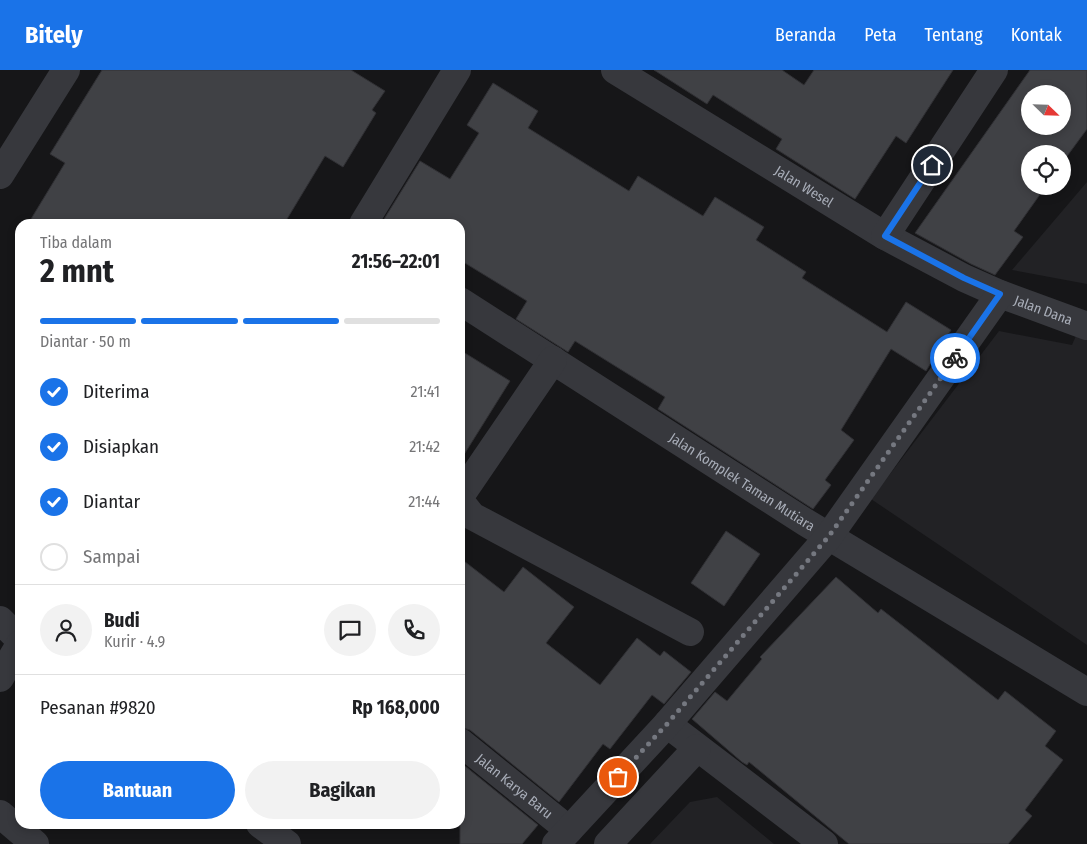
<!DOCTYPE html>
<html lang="id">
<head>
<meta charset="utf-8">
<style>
  body { margin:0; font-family:"Fira Sans Condensed",sans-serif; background:#f2f2f2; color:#202124; height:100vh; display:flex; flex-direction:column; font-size:19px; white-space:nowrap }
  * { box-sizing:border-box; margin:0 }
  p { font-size:16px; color:#757577 }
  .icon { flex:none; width:28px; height:28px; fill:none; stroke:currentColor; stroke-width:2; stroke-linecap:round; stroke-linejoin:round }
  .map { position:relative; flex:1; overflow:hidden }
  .side { position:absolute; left:15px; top:149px; width:450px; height:610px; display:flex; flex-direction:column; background:#fff; border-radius:15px; box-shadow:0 2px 8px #0003 }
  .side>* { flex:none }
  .needle { width:32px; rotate:113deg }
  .fabs { position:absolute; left:1021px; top:15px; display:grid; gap:10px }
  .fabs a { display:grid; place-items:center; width:50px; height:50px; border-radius:50%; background:#fff; box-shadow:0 2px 8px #0003; font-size:25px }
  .pin { position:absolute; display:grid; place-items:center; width:42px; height:42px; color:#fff; margin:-21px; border:2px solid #fff; border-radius:50%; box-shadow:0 1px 5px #0007 }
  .courier { position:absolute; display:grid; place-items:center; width:50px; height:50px; margin:-25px; border:4px solid #1a73e8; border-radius:50%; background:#fff; color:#222; box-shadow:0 1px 6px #0007 }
  .overview em { font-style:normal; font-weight:700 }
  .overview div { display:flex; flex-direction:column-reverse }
  .overview { display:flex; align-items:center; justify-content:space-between; height:85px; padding:0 25px }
  h1 { font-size:32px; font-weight:700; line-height:38px }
  .bar { display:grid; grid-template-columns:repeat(4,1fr); gap:8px 5px; align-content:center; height:60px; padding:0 25px }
  .bar i { height:6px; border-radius:4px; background:#e0e0e0 }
  .bar .selected { background:#1a73e8 }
  .bar p { grid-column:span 4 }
  .line { display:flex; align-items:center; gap:12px; padding:0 25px; border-top:1px solid #e0e0e0 }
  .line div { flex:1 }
  .round { display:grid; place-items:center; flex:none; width:52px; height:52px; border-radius:26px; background:#f2f2f2 }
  ol { padding:0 25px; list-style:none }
  li { display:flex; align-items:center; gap:15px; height:55px }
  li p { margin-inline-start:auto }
  li .icon { padding:5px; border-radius:50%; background:#1a73e8; color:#fff; stroke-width:4 }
  li:last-child { color:#757577 }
  li i { width:28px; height:28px; border:2px solid #e0e0e0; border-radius:50% }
  .primary-button { display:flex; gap:10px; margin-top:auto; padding:10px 25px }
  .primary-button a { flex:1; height:58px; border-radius:30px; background:#1a73e8; color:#fff; font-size:20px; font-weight:700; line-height:58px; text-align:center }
  .primary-button a+a { background:#f2f2f2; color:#202124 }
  header { display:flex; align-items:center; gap:30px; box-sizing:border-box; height:70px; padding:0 25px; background:#1a73e8; color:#fff }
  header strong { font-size:24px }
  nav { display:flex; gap:28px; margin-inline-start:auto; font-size:18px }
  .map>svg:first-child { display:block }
</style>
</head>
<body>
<header>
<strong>Bitely</strong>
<nav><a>Beranda</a><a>Peta</a><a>Tentang</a><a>Kontak</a></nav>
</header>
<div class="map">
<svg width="1087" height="774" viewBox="0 0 1087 774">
  <rect width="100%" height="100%" fill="#161618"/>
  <!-- built -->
  <path fill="#222225" d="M1087 112V214L1012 200Z
    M1087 240V575L871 429 999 261 1072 275Z
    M717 727 774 774H650L690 732Z"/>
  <!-- building -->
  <path fill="#404145" stroke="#303034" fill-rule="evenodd" d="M102 0H351L385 21 372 40 376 43 343 97 325 86 284 154H28L65 93 50 84Z
    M654 0H782L804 15 814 0H953L906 73 896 66 855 129 776 79 782 69 713 25 707 34Z
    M1030 0H1087V59L1062 93V84H1030V116H1046L1014 161 1023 167 995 205 971 194 915 163ZM1030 24H1062V56H1030Z
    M493 13 538 41 528 58 629 121 638 106 703 146 715 127 764 157 756 170 806 202 802 208 887 262 906 232 951 260 926 301 891 279 841 360 854 370 825 410 831 415 813 439 658 339 665 327 575 271 568 282 516 249 527 231 460 190V154H381L420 91 450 109 479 63 467 55Z
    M460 280 510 311 460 391Z
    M726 461 760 484 724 536 691 513Z
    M460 488 504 522 523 497 574 537 546 573 600 615 637 568 660 586 664 581 691 602 664 634 652 625 610 679 603 674 559 732 470 660 460 657Z
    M836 507 878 543 881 539 998 630 1005 621 1056 661 1045 676 1063 690 1025 740 1032 746 1008 774H849L749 692 747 695 742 692 692 649 715 622 727 631 762 589 760 587Z
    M460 692 538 755 522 774H460Z"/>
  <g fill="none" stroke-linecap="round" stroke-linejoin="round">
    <!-- minor -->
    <g stroke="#37383d" stroke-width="28">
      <path id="s1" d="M615 0 885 166 964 208 1000 224 1087 256"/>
      <path d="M0 105 66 0"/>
      <path d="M363 154 457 0"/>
      <path d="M885 166 994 0"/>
      <path id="s2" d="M460 231 805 452 1087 622"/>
      <path d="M460 428 463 422 553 290"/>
      <path d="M460 431 472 446 690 562"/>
      <path d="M0 550 20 570"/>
      <path d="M0 608 20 574"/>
      <path d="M667 654 824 774"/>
      <path id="s3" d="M460 672 569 760"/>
      <path d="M0 744 35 774"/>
      <path d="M260 754 287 774"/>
      <path d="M556 774 667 654 829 466 1000 224"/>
      <path d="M608 774 697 678"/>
    </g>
  </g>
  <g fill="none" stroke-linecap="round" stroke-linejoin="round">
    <!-- done -->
    <path stroke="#757880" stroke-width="5" stroke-dasharray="0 9" d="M618 707 667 654 829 466 955 288"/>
    <!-- route -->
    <path stroke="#1a73e8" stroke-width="6" d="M932 95 885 166 964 208 1000 224 955 288"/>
  </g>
  <g text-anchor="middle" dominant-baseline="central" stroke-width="5" stroke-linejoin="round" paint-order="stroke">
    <!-- street labels -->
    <g font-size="14" fill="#a8adb8" stroke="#111113">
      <text stroke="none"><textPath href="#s1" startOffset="222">Jalan Wesel</textPath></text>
      <text stroke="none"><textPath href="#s1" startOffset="492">Jalan Dana</textPath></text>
      <text stroke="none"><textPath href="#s2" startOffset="335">Jalan Komplek Taman Mutiara</textPath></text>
      <text stroke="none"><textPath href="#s3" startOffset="70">Jalan Karya Baru</textPath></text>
    </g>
  </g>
</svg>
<div class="fabs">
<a><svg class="needle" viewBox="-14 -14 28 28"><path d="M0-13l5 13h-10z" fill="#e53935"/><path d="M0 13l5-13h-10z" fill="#757577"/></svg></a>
<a><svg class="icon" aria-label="locate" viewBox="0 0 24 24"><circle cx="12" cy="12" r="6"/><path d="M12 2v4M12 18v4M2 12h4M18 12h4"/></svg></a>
</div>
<div class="pin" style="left:618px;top:707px;background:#ea580c"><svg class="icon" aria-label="bag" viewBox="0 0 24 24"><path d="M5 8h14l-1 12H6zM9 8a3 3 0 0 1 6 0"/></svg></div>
<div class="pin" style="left:932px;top:95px;background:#1f2937"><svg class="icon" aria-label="home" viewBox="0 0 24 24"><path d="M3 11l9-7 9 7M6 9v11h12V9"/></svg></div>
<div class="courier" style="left:955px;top:288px"><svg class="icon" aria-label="bike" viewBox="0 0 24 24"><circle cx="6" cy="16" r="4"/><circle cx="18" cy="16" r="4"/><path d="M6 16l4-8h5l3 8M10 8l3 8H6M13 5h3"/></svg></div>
<section class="side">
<div class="overview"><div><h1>2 mnt</h1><p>Tiba dalam</p></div><em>21:56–22:01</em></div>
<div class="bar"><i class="selected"></i><i class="selected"></i><i class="selected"></i><i></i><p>Diantar · 50 m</p></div>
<ol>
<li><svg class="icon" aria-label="check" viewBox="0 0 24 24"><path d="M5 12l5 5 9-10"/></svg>Diterima<p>21:41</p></li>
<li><svg class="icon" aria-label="check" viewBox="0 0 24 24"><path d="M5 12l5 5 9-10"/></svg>Disiapkan<p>21:42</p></li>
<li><svg class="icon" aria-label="check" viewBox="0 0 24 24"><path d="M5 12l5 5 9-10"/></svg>Diantar<p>21:44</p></li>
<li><i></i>Sampai</li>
</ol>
<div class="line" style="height:90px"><a class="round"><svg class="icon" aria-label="person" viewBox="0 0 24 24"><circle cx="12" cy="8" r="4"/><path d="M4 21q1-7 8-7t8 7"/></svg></a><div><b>Budi</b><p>Kurir · 4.9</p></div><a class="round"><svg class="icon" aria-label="chat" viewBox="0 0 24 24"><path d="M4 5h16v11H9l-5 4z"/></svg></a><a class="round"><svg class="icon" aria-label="phone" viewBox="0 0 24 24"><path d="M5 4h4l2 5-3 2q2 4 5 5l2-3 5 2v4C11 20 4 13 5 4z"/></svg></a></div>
<div class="line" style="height:65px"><div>Pesanan #9820</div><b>Rp 168,000</b></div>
<div class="primary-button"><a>Bantuan</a><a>Bagikan</a></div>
</section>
</div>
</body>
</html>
